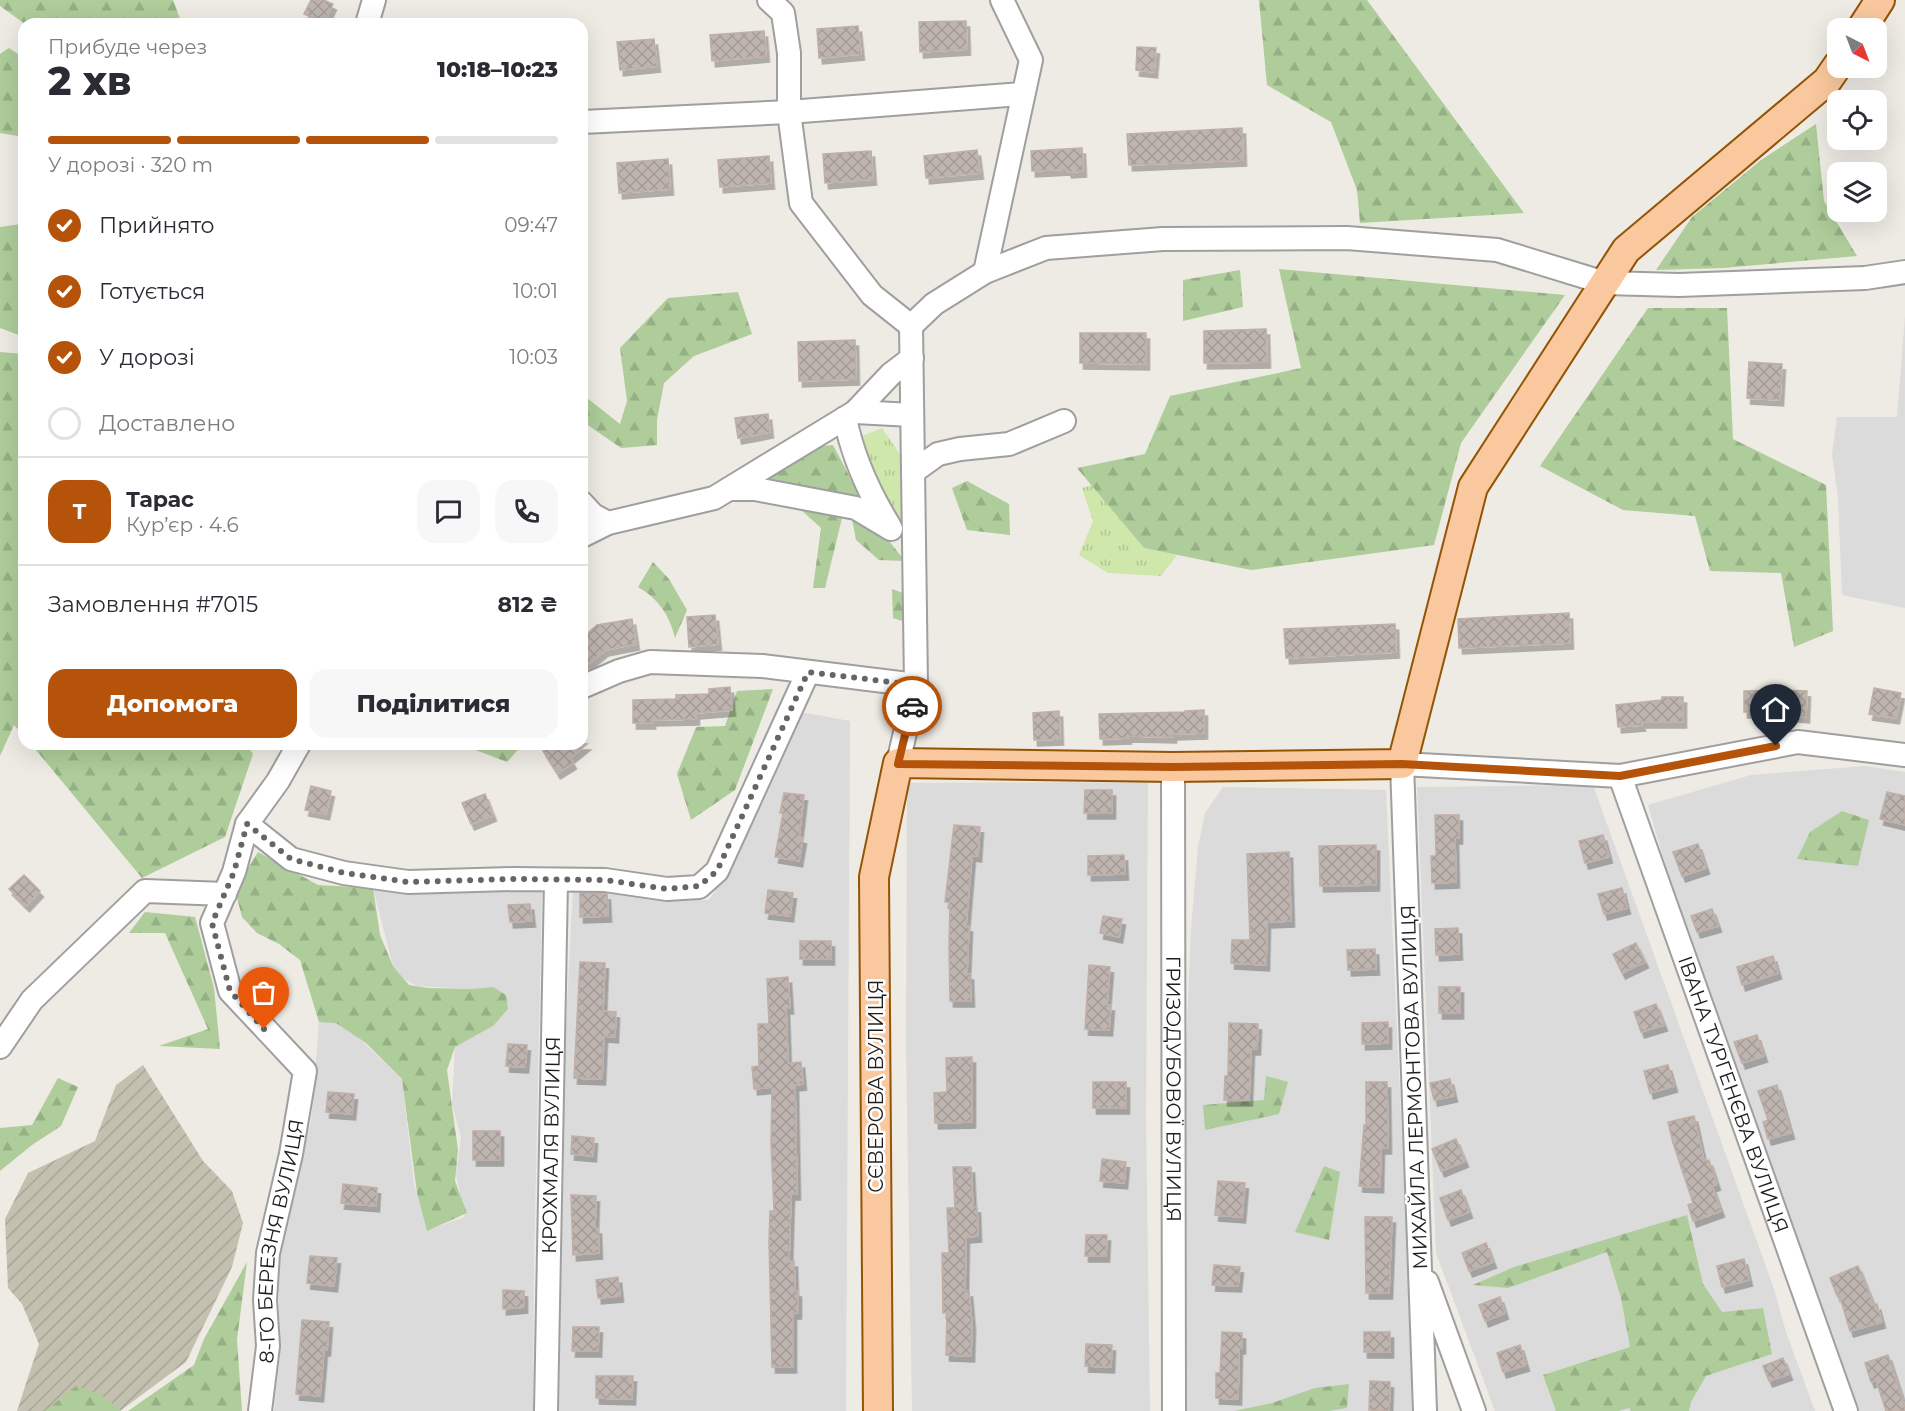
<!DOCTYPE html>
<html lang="uk">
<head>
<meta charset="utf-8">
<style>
  body { margin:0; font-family:Montserrat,sans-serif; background:#f7f7f7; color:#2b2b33; height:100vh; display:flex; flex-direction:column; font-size:22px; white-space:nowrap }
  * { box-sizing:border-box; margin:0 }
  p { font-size:20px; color:#7c7c81 }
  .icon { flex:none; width:33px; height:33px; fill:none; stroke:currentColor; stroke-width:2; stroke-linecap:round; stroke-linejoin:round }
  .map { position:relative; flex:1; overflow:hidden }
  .panel { position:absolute; left:18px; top:18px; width:570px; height:732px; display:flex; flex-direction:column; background:#fff; border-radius:18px; box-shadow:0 6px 24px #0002 }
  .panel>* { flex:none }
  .needle { width:39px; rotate:138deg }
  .fabs { position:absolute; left:1827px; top:18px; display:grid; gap:12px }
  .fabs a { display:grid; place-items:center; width:60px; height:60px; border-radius:12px; background:#fff; box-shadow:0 6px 24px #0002; font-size:30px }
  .pin { position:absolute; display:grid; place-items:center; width:51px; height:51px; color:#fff; margin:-62px -26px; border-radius:50% 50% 50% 0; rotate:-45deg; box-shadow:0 0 6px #0007 }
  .pin .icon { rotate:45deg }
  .courier { position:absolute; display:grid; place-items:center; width:60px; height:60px; margin:-30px; border:4px solid #b45309; border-radius:50%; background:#fff; color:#222; box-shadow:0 2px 8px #0007 }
  .head em { font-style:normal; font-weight:800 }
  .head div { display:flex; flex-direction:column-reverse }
  .head { display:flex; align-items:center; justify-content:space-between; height:102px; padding:0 30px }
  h1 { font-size:39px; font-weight:800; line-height:45px }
  .bar { display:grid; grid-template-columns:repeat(4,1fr); gap:9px 6px; align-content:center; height:72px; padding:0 30px }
  .bar i { height:8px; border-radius:4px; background:#e1e1e2 }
  .bar .active { background:#b45309 }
  .bar p { grid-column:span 4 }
  .line { display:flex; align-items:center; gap:15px; padding:0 30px; border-top:2px solid #e1e1e2 }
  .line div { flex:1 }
  .round { display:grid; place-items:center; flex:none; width:63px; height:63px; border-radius:18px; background:#f7f7f7 }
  ol { padding:0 30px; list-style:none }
  li { display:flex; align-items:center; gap:18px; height:66px }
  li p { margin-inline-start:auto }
  li .icon { padding:6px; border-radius:50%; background:#b45309; color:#fff; stroke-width:4 }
  li:last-child { color:#7c7c81 }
  li i { width:33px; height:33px; border:3px solid #e1e1e2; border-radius:50% }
  .cta { display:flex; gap:12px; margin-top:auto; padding:12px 30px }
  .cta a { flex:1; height:69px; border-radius:18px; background:#b45309; color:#fff; font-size:24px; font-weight:800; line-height:69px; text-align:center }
  .cta a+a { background:#f7f7f7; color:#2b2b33 }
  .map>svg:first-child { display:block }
</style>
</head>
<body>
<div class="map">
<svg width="1905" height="1411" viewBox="0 0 1905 1411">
  <defs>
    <pattern id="construction-furrows" width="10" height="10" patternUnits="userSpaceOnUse" patternTransform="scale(1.5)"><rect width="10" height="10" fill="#c3c0b0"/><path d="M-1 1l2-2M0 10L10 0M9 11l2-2" fill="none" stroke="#a7a597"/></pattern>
    <pattern id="grass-tufts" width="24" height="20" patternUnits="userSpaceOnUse" patternTransform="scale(1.5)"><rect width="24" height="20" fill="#cfe7ab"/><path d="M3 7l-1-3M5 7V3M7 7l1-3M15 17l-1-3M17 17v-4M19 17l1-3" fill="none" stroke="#b1c693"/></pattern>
    <pattern id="forest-firs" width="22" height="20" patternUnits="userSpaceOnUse" patternTransform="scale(1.5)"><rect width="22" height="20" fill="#aecd9a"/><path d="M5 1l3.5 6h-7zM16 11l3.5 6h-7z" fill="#95b084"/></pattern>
    <pattern id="building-cross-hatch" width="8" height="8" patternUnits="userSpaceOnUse" patternTransform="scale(1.5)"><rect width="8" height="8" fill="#bfb5b0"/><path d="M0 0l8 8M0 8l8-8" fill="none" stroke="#a49b97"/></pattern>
    <filter id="shadow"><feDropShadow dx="3.5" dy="6" stdDeviation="0" flood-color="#0004"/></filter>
  </defs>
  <rect width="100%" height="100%" fill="#eeeae4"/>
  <!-- residential -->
  <path fill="#dcdbdb" d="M1905 316V608L1842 595 1838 498 1832 454 1837 417H1897Z
    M800 712 850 721 846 1411H559L565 1044 573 887 687 900H709L723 878Z
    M1865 766 1905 772V1411H1856L1672 889 1648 805 1751 775Z
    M1148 782 1146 1118 1150 1411H912L906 1047 907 783Z
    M1593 785 1774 1289 1786 1332 1815 1411H1495L1436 1253 1417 787Z
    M1223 787 1386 790 1405 1203 1412 1411H1187L1186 1051 1191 929 1198 847 1205 813Z
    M373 888 542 890 534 1266 533 1411H274L280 1355 278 1261 311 1121 319 1022 336 1016 402 1079 414 1184 427 1230 465 1217 456 1174 461 1138 452 1103 455 1047 493 1026V987L471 989 417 986 404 979 393 966Z"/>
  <!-- construction -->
  <path fill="url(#construction-furrows)" d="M143 1065 203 1161 232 1191 243 1223 232 1267 186 1362 120 1411H17L39 1344 22 1304 8 1288 5 1219 28 1173 95 1141 116 1085Z"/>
  <!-- grass -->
  <path fill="url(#grass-tufts)" d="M882 428 902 457 901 521 871 473 862 436Z
    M1092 485 1144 548 1177 555 1161 576 1108 573 1079 555 1093 521 1082 488Z"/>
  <!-- forest -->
  <path fill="url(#forest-firs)" d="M0 0H173L182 24H25L0 6Z
    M1259 0H1367L1524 213 1360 223 1357 190 1331 122 1267 85Z
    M9 48 24 58V137L0 133V54Z
    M1816 124 1824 201 1857 256 1723 268 1656 270 1692 217 1761 160Z
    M21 224 24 233V337L0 328V227Z
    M1279 269 1565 295 1461 443 1434 545 1251 570 1144 548 1077 468 1145 454 1170 396 1301 368Z
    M1240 270 1243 307 1183 321V280Z
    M738 292 752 334 694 356 664 383 657 420V445L621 448 582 421V394L620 424 627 401 620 348 668 298Z
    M1648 308H1727L1733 439 1826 485 1833 631 1794 647 1781 573 1710 571 1695 516 1623 510 1540 466Z
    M0 352 24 354V736L14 725 0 756Z
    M833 445 861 498 756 480 810 447Z
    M967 481 1009 504 1010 535 967 530 952 488Z
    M800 509 842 518 825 588H813L821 528Z
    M852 519 881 531 905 561 879 560 856 540Z
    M653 562 669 579 687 610 675 638C670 616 658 598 638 587Z
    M892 589 903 593 905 622 893 618Z
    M773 689 735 790 691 820 677 774 696 727 725 726 737 691Z
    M31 744H246L253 754 225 837 142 878Z
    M460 744H523L507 762Z
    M1842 811 1869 820 1858 866 1797 859 1810 832Z
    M258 852 318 885 373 888 380 935 393 966 409 985 428 988 471 989 493 987 506 995 508 1009 493 1026 455 1047 447 1070 458 1150 455 1181 467 1213 427 1231 417 1193 402 1079 366 1043 336 1023 319 1022 300 960 279 944 257 933 242 917 235 890Z
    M145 912 195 917 214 988 220 1049 159 1046 208 1029 165 933H129Z
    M1266 1076 1288 1082 1279 1114 1205 1130 1203 1105 1264 1100Z
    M58 1078 78 1087 61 1126 32 1145 0 1171V1128L32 1125Z
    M1324 1166 1340 1172 1329 1240 1295 1232Z
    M1687 1215 1703 1284 1722 1312 1763 1308 1772 1354 1706 1376 1691 1402 1689 1411H1631L1629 1408 1618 1411H1556L1543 1375 1630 1347 1621 1298 1607 1252 1508 1288 1473 1285 1514 1267Z
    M247 1262 237 1340 242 1411H128L194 1365 204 1339Z
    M1349 1384 1347 1408 1329 1411H1234L1272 1403 1315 1388Z
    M76 1386 100 1394 121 1411H45Z"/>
  <!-- building -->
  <path fill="url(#building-cross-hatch)" stroke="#c0afa7" stroke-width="1.5" filter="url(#shadow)" d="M311 0H324L333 4 324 23 304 14Z
    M966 21 967 49 920 52 919 22Z
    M858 26 861 54 819 58 817 29Z
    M764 31 766 56 712 61 710 35Z
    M654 39 657 66 620 70 617 42Z
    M1137 47 1156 48 1154 72 1136 70Z
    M1242 128 1243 160 1129 165 1127 134Z
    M1082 148 1083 171 1068 172 1067 169 1032 171 1031 151Z
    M977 150 980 173 926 178 924 156Z
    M871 151 873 179 825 183 823 154Z
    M769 156 771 183 720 187 718 160Z
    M668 159 670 189 619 193 617 163Z
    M1266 329 1267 362 1204 363V331Z
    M1080 333H1146V364L1080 363Z
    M855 340 856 379 799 381 798 342Z
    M1749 362 1782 364 1780 400 1747 398Z
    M768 414 770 432 738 438 735 418Z
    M1569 613 1570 643 1459 648 1458 619Z
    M715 615 718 644 689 647 687 617Z
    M632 619 636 644 605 650 582 669V638L597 625Z
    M1395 624 1396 652 1286 658 1284 629Z
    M730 687 732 710 696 713V719L652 720V723H633V700L676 699V695L709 694V689Z
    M1874 688 1901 693 1896 718 1869 714Z
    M1782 690 1807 691 1806 717 1781 715V712H1744V691Z
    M1662 697H1683V722H1641L1642 725 1618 727 1616 705 1662 700Z
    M1204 710V733L1173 734V737L1128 736V738L1100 739 1099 714 1185 712V711Z
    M1059 711 1060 739 1034 740 1033 713Z
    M554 744H587L570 758 573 763 557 773 543 751Z
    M311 786 331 791 326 814 305 810Z
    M1085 790H1112V813H1084Z
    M1887 792 1905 796V825L1880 819Z
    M784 793 804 795 799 837 803 838 799 861 775 857 783 813H780Z
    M485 794 493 815 471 824 462 803Z
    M1435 815H1459V838H1455L1456 882 1432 883 1431 856H1436Z
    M954 825 980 827 978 856 972 855 966 926H969L967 974H970L971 1001H950L949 947 950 902H945Z
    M1603 835 1609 857 1585 863 1579 841Z
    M1698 844 1706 868 1682 876 1673 852Z
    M1376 845V885L1320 886 1319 846Z
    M1289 852 1291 921 1267 922 1266 965 1231 963 1232 940H1250L1247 854Z
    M1124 855 1125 874 1088 875V856Z
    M24 875 40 891 26 906 9 889Z
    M1622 888 1627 908 1604 914 1598 894Z
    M768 890 793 893 790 916 765 913Z
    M580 893 607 894 608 916 580 917Z
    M530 904 532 921 510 922 508 905Z
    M1712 909 1718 926 1697 932 1691 916Z
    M1103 916 1122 919 1119 937 1100 933Z
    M1458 928 1459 954 1436 955 1435 929Z
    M800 941H831V959H800Z
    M1636 943 1645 962 1622 973 1613 954Z
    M1375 949 1376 969 1348 970 1347 950Z
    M1773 956 1778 973 1742 985 1737 967Z
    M580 962 605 963 603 1011 616 1012 615 1037 604 1036 602 1079 574 1078Z
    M1089 965 1110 967 1107 1005H1111L1109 1030 1085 1029Z
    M788 977 790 1008H786L788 1063 801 1062 803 1084 795 1085 797 1194H791L789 1262 794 1261 795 1291H798V1313H793V1367H772L769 1241 770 1211H774L771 1143 772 1087 754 1089 752 1067 759 1066 758 1024H769L767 979Z
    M1439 987H1460V1013H1439Z
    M1656 1004 1664 1025 1641 1032 1634 1012Z
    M1388 1022V1043L1362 1044V1023Z
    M1229 1023 1258 1024 1257 1049H1251L1249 1100H1224L1225 1076H1228Z
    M1757 1035 1764 1056 1742 1063 1734 1042Z
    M508 1044 527 1045 525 1067 506 1066Z
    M972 1057V1122L935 1123 934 1093 947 1092 946 1058Z
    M1668 1065 1674 1086 1650 1093 1644 1071Z
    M1450 1079 1454 1096 1434 1100 1430 1083Z
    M1093 1082H1126V1108H1093Z
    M1366 1082H1387L1388 1148H1381L1380 1187 1359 1186 1364 1125H1366Z
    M1777 1085 1791 1133 1768 1139 1763 1122 1768 1120 1758 1091Z
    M328 1092 354 1094 352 1114 326 1112Z
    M1694 1116 1704 1161 1709 1160 1717 1184 1712 1186 1721 1211 1693 1221 1688 1205 1693 1203 1673 1143 1668 1122Z
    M473 1131H500V1160H473Z
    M572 1136 594 1138 593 1156 571 1154Z
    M1456 1139 1465 1161 1441 1171 1432 1149Z
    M1102 1159 1126 1162 1124 1183 1100 1181Z
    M953 1167H971L973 1207H977L978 1236 966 1237 965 1291H969L972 1324 971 1356 946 1355 947 1312 943 1313 942 1253H949L947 1208H955Z
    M1218 1181 1245 1183 1242 1217 1215 1215Z
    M343 1184 377 1188 376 1206 341 1203Z
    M1461 1190 1469 1212 1448 1220 1440 1198Z
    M571 1195 596 1196 595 1228H598L599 1253 573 1255Z
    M1365 1217H1392L1389 1293H1366Z
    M1086 1235H1107L1106 1256H1085Z
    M1486 1243 1493 1262 1469 1271 1462 1253Z
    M310 1256 337 1258 334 1286 307 1283Z
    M1744 1259 1749 1280 1722 1287 1717 1266Z
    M1214 1265 1240 1267 1238 1286 1212 1285Z
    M1858 1266 1874 1305 1877 1304 1882 1322 1850 1331 1839 1294 1837 1296 1830 1278Z
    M618 1277 620 1296 598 1298 596 1280Z
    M503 1290 524 1291V1307L503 1309Z
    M1500 1297 1505 1313 1485 1321 1479 1305Z
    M302 1320 329 1322 327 1350H324L320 1396 296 1394Z
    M573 1327H599L598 1351H572Z
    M1222 1332 1242 1333V1348H1239L1238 1399 1216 1398V1373H1220Z
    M1364 1332H1390V1352H1364Z
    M1086 1344 1112 1345 1111 1367 1085 1366Z
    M1520 1345 1526 1365 1503 1372 1497 1353Z
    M1888 1355 1905 1407V1411H1886L1876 1380 1871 1382 1865 1363Z
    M1783 1358 1789 1374 1769 1381 1763 1366Z
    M596 1376H633L632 1399 596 1398Z
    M1370 1381 1390 1382 1389 1411 1369 1410Z"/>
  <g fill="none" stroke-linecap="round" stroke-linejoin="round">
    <!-- minor casing -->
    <g stroke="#9f9f9f" stroke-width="26">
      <g id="minor">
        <path d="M769 0 783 13 789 53V112L801 203 872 295 911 326"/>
        <path d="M367 24 374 0"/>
        <path d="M582 122 789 112 1022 94"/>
        <path d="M985 272 1031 60 1002 0"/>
        <path d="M855 412 891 374 912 358"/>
        <path d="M845 418C853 458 868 491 889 525"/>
        <path d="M913 472 938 454 960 449 1009 444 1064 421"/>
        <path d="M729 489H755L856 508 891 529"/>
        <path d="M582 503 593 515 608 523"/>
        <path d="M582 536 608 523 714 498 855 412 912 415"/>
        <path d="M582 687 619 671 650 662 762 666 916 685"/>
        <path d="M898 763 916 685 911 326 934 304 985 272 1046 248 1163 239 1347 238 1497 250 1605 283 1679 285 1865 278 1905 272"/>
        <path id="s1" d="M1173 767 1174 1411"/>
        <path id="s2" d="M1620 776 1846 1411"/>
        <path d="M247 824 291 859 344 873 408 882 513 879 605 880 667 889 699 887 717 871 808 672"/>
        <path d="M0 1047 32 1000 145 891 225 894"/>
        <path d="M1427 1282 1474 1411"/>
        <path id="s3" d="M260 1411 268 1346 265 1300 268 1253 291 1154 305 1071 230 991 212 923 234 872 247 824 278 781 299 744"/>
        <path id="s4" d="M546 1411 556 881"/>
        <path d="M1425 1411 1402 764 1620 776 1798 742 1905 755"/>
      </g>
    </g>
    <!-- major casing -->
    <g stroke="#935405" stroke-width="32">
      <path id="major" d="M1862 28 1880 0
        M878 1411 874 877 898 763 1173 767 1402 764 1473 487 1626 250 1827 81 1838 65"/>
    </g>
    <!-- minor -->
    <use href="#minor" stroke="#fff" stroke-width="22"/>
    <!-- major -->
    <use href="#major" stroke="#f9c89e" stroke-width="28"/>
  </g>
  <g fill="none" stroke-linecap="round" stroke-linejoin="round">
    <!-- done -->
    <path stroke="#676563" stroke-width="6" stroke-dasharray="0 10.8" d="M264 1029 230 991 212 923 234 872 247 824 291 859 344 873 408 882 513 879 605 880 667 889 699 886 717 871 808 672 916 685 912 706"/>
    <!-- route -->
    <path stroke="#b45309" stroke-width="8" d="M912 706 898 764 1173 767 1402 764 1620 776 1776 746"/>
  </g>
  <g text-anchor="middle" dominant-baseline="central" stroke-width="5" stroke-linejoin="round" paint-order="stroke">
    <!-- street labels -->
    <g font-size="20" fill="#1e1e1e" stroke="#fff">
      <text transform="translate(876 1086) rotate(-90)">СЄВЕРОВА ВУЛИЦЯ</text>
      <text transform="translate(1414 1087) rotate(-92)">МИХАЙЛА ЛЕРМОНТОВА ВУЛИЦЯ</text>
      <text stroke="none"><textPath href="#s1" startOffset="322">ГРИЗОДУБОВОЇ ВУЛИЦЯ</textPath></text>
      <text stroke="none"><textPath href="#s2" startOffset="338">ІВАНА ТУРГЕНЄВА ВУЛИЦЯ</textPath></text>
      <text stroke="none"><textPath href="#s4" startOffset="266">КРОХМАЛЯ ВУЛИЦЯ</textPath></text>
      <text stroke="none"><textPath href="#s3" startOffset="172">8-ГО БЕРЕЗНЯ ВУЛИЦЯ</textPath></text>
    </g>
  </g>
</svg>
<div class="fabs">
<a><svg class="needle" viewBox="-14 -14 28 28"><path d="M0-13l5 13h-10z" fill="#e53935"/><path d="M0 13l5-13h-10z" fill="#7c7c81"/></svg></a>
<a><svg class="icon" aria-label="locate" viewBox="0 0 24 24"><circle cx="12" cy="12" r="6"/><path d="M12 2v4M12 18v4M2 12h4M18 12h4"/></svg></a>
<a><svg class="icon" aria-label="layers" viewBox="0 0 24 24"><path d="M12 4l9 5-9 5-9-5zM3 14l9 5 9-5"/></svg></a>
</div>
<div class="pin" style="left:264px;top:1029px;background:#ea580c"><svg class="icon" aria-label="bag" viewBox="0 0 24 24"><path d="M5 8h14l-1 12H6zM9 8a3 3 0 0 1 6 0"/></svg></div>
<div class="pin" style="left:1776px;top:746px;background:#1f2937"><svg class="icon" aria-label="home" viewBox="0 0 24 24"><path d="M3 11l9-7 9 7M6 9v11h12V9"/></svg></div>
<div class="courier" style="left:912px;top:706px"><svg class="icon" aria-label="car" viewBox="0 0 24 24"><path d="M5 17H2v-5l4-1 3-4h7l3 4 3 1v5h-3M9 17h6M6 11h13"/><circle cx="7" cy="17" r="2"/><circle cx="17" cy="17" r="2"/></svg></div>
<section class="panel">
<div class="head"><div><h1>2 хв</h1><p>Прибуде через</p></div><em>10:18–10:23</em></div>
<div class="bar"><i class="active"></i><i class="active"></i><i class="active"></i><i></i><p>У дорозі · 320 m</p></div>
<ol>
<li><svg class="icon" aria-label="check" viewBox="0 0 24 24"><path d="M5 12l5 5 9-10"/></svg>Прийнято<p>09:47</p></li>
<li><svg class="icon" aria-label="check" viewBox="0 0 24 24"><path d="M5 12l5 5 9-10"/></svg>Готується<p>10:01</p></li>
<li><svg class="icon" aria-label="check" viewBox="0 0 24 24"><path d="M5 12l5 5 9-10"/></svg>У дорозі<p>10:03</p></li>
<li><i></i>Доставлено</li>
</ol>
<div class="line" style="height:108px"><b class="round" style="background:#b45309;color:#fff">Т</b><div><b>Тарас</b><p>Кур’єр · 4.6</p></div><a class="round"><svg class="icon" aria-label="chat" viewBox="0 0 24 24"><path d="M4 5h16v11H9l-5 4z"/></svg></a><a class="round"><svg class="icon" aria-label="phone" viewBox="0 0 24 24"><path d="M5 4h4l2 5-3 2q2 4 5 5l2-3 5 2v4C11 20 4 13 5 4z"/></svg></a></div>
<div class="line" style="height:78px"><div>Замовлення #7015</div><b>812 ₴</b></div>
<div class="cta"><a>Допомога</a><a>Поділитися</a></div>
</section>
</div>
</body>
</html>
